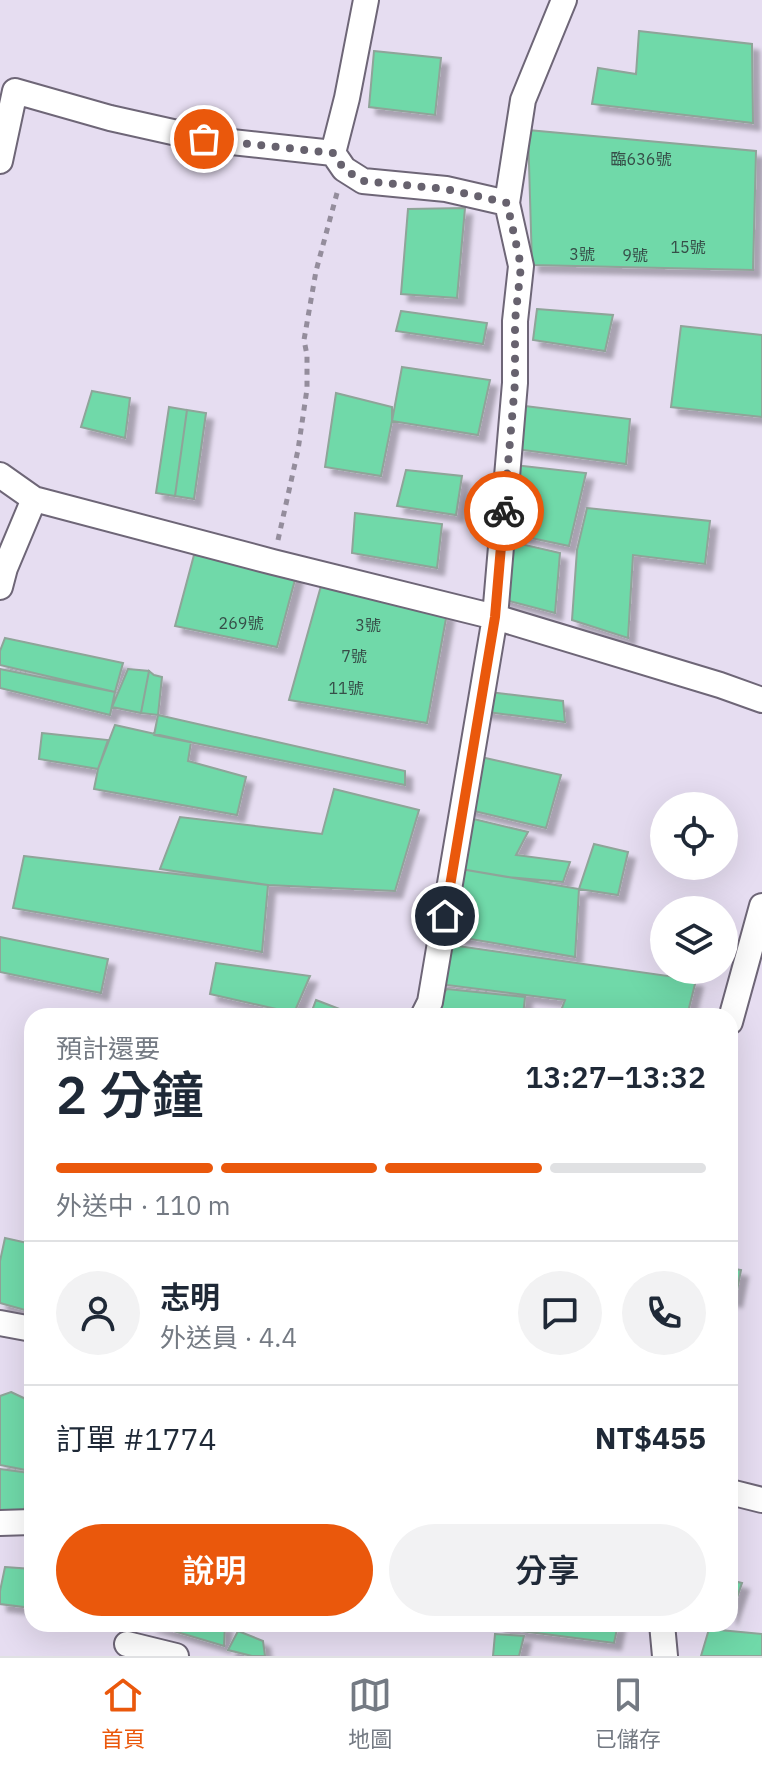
<!DOCTYPE html>
<html lang="zh-TW">
<head>
<meta charset="utf-8">
<style>
  body { margin:0; font-family:"IBM Plex Sans","Noto Sans TC",sans-serif; background:#f2f2f3; color:#1f2937; height:100vh; display:flex; flex-direction:column; font-size:30px; white-space:nowrap }
  * { box-sizing:border-box; margin:0 }
  p { font-size:26px; color:#747a83 }
  .icon { flex:none; width:44px; height:44px; fill:none; stroke:currentColor; stroke-width:2; stroke-linecap:round; stroke-linejoin:round }
  .map { position:relative; flex:1; overflow:hidden }
  .side { position:absolute; left:24px; top:1008px; width:714px; height:624px; display:flex; flex-direction:column; background:#fff; border-radius:24px; box-shadow:0 8px 32px #0002 }
  .side>* { flex:none }
  .controls { position:absolute; left:650px; top:792px; display:grid; gap:16px }
  .controls a { display:grid; place-items:center; width:88px; height:88px; border-radius:50%; background:#fff; box-shadow:0 8px 32px #0002; font-size:40px }
  .pin { position:absolute; display:grid; place-items:center; width:68px; height:68px; color:#fff; margin:-34px; border:4px solid #fff; border-radius:50%; box-shadow:0 2px 8px #0007 }
  .courier { position:absolute; display:grid; place-items:center; width:80px; height:80px; margin:-40px; border:6px solid #ea580c; border-radius:50%; background:#fff; color:#222; box-shadow:0 2px 10px #0007 }
  .headline em { font-style:normal; font-weight:600 }
  .headline div { display:flex; flex-direction:column-reverse }
  .headline { display:flex; align-items:center; justify-content:space-between; height:136px; padding:0 32px }
  h1 { font-size:52px; font-weight:600; line-height:60px }
  .bar { display:grid; grid-template-columns:repeat(4,1fr); gap:12px 8px; align-content:center; height:96px; padding:0 32px }
  .bar i { height:10px; border-radius:6px; background:#e0e1e3 }
  .bar .current { background:#ea580c }
  .bar p { grid-column:span 4 }
  .line { display:flex; align-items:center; gap:20px; padding:0 32px; border-top:2px solid #e0e1e3 }
  .line div { flex:1 }
  .round { display:grid; place-items:center; flex:none; width:84px; height:84px; border-radius:42px; background:#f2f2f3 }
  .button { display:flex; gap:16px; margin-top:auto; padding:16px 32px }
  .button a { flex:1; height:92px; border-radius:48px; background:#ea580c; color:#fff; font-size:32px; font-weight:600; line-height:92px; text-align:center }
  .button a+a { background:#f2f2f3; color:#1f2937 }
  .tabs { display:flex; justify-content:space-around; align-items:center; height:112px; border-top:2px solid #e0e1e3; background:#fff; font-size:22px; color:#747a83 }
  .tabs a { display:grid; justify-items:center; gap:4px }
  .tabs .current { color:#ea580c }
  .map>svg:first-child { display:block }
</style>
</head>
<body>
<div class="map">
<svg width="762" height="1656" viewBox="0 0 762 1656">
  <defs>
    <filter id="shadow"><feDropShadow dx="7" dy="7" stdDeviation="2" flood-color="#0004"/></filter>
  </defs>
  <rect width="100%" height="100%" fill="#e6ddf1"/>
  <!-- building -->
  <path fill="#6fd9a9" stroke="#8fa499" stroke-width="2" filter="url(#shadow)" d="M639 31 752 44 753 123 592 104 598 68 636 74Z
    M374 51 441 58 435 115 369 107Z
    M528 130 756 151 753 270 532 265Z
    M465 208 457 298 401 294 408 209Z
    M537 309 613 315 605 351 533 340Z
    M401 311 487 323 483 344 396 331Z
    M681 326 762 335V417L671 407Z
    M402 367 490 380 478 435 392 421Z
    M92 391 130 398 125 438 81 427Z
    M336 393 392 407V421L381 476 325 467Z
    M525 406 630 419 626 464 516 449Z
    M169 407 187 410 175 496 156 493Z
    M187 410 206 413 194 499 175 496Z
    M514 465 586 473 569 546 498 531Z
    M406 470 462 476 456 515 397 506Z
    M587 508 710 521 705 564 633 555 628 638 572 620 577 550Z
    M355 513 442 524 437 568 352 553Z
    M499 539 560 553 555 613 486 595Z
    M194 555 297 572 277 647 175 626Z
    M321 586 447 613 427 723 289 700Z
    M5 638 123 663 115 692 0 665V651Z
    M0 669 115 692 110 715 0 688Z
    M128 669 149 671 141 713 112 707Z
    M149 671 154 675 162 677 158 715 141 713Z
    M481 691 563 701 565 722 472 710Z
    M158 715 405 771V785L154 735Z
    M115 725 191 742 188 761 246 777 237 815 94 789 98 769Z
    M42 733 108 740 98 769 39 759Z
    M472 755 561 775 546 828 453 806Z
    M334 789 419 810 395 891 268 885 160 869 180 817 322 834Z
    M457 815 528 832 516 855 570 862 563 882 507 877 443 866Z
    M594 844 628 852 618 895 579 889Z
    M24 856 268 885 262 952 13 908Z
    M443 866 579 889 575 957 441 934Z
    M0 937 108 959 101 993 0 972Z
    M444 944 696 980 687 1016H559L565 1000 439 984Z
    M216 963 310 976 294 1013 210 994Z
    M447 989 525 997 523 1016H425Z
    M316 1000 355 1015V1016H310Z
    M5 1238 32 1244V1312L0 1303V1261Z
    M730 1268 741 1270 735 1300 730 1299Z
    M11 1392 32 1402 31 1471 0 1465V1396Z
    M0 1469 30 1473 24 1511 0 1510Z
    M5 1567 32 1569V1608L0 1604V1591Z
    M730 1580 742 1583 730 1618Z
    M150 1624H225L224 1646Z
    M498 1624H618L614 1643 498 1628Z
    M709 1629 762 1634V1656H701Z
    M238 1631 263 1641 265 1656H252L228 1650Z
    M495 1634 524 1636 519 1656H493Z"/>
  <g fill="none" stroke-linecap="round" stroke-linejoin="round">
    <!-- minor casing -->
    <g stroke="#6e6677" stroke-width="28">
      <path id="minor" d="M366 0 347 98 333 153 344 169 363 181 446 189 507 203
        M0 161 15 91 110 118 204 139 333 153
        M0 475 34 499 273 562 495 617 720 685 762 700
        M0 587 5 568 34 499
        M423 1016 430 1002 495 617 515 383V321L521 266 507 203 523 100 564 0
        M730 1022 762 906
        M0 1323 32 1329
        M730 1492 762 1500
        M0 1523 32 1522
        M662 1624 665 1656
        M127 1644 176 1656"/>
    </g>
    <!-- path -->
    <path stroke="#948d9c" stroke-width="5" stroke-dasharray="6 6" stroke-linecap="butt" d="M278 540 298 450 307 389V355L304 340 316 271 337 193"/>
    <!-- minor -->
    <use href="#minor" stroke="#fff" stroke-width="24"/>
  </g>
  <g fill="none" stroke-linecap="round" stroke-linejoin="round">
    <!-- done -->
    <path stroke="#67626e" stroke-width="8" stroke-dasharray="0 14.4" d="M204 139 333 153 344 169 363 181 446 189 507 203 521 266 515 321V383L504 511"/>
    <!-- route -->
    <path stroke="#ea580c" stroke-width="10" d="M445 916 495 617 504 511"/>
  </g>
  <g text-anchor="middle" dominant-baseline="central" stroke-width="6" stroke-linejoin="round" paint-order="stroke">
    <!-- number labels -->
    <g font-size="16" fill="#364e48">
      <text x="641" y="159">臨636號</text>
      <text x="688" y="247">15號</text>
      <text x="582" y="254">3號</text>
      <text x="635" y="255">9號</text>
      <text x="241" y="623">269號</text>
      <text x="368" y="625">3號</text>
      <text x="354" y="656">7號</text>
      <text x="346" y="688">11號</text>
    </g>
  </g>
</svg>
<div class="controls">
<a><svg class="icon" aria-label="locate" viewBox="0 0 24 24"><circle cx="12" cy="12" r="6"/><path d="M12 2v4M12 18v4M2 12h4M18 12h4"/></svg></a>
<a><svg class="icon" aria-label="layers" viewBox="0 0 24 24"><path d="M12 4l9 5-9 5-9-5zM3 14l9 5 9-5"/></svg></a>
</div>
<div class="pin" style="left:204px;top:139px;background:#ea580c"><svg class="icon" aria-label="bag" viewBox="0 0 24 24"><path d="M5 8h14l-1 12H6zM9 8a3 3 0 0 1 6 0"/></svg></div>
<div class="pin" style="left:445px;top:916px;background:#1f2937"><svg class="icon" aria-label="home" viewBox="0 0 24 24"><path d="M3 11l9-7 9 7M6 9v11h12V9"/></svg></div>
<div class="courier" style="left:504px;top:511px"><svg class="icon" aria-label="bike" viewBox="0 0 24 24"><circle cx="6" cy="16" r="4"/><circle cx="18" cy="16" r="4"/><path d="M6 16l4-8h5l3 8M10 8l3 8H6M13 5h3"/></svg></div>
<section class="side">
<div class="headline"><div><h1>2 分鐘</h1><p>預計還要</p></div><em>13:27–13:32</em></div>
<div class="bar"><i class="current"></i><i class="current"></i><i class="current"></i><i></i><p>外送中 · 110 m</p></div>
<div class="line" style="height:144px"><a class="round"><svg class="icon" aria-label="person" viewBox="0 0 24 24"><circle cx="12" cy="8" r="4"/><path d="M4 21q1-7 8-7t8 7"/></svg></a><div><b>志明</b><p>外送員 · 4.4</p></div><a class="round"><svg class="icon" aria-label="chat" viewBox="0 0 24 24"><path d="M4 5h16v11H9l-5 4z"/></svg></a><a class="round"><svg class="icon" aria-label="phone" viewBox="0 0 24 24"><path d="M5 4h4l2 5-3 2q2 4 5 5l2-3 5 2v4C11 20 4 13 5 4z"/></svg></a></div>
<div class="line" style="height:104px"><div>訂單 #1774</div><b>NT$455</b></div>
<div class="button"><a>說明</a><a>分享</a></div>
</section>
</div>
<nav class="tabs">
<a class="current"><svg class="icon" aria-label="home" viewBox="0 0 24 24"><path d="M3 11l9-7 9 7M6 9v11h12V9"/></svg>首頁</a>
<a><svg class="icon" aria-label="map" viewBox="0 0 24 24"><path d="M3 6l6-2 6 2 6-2v14l-6 2-6-2-6 2zM9 4v14M15 6v14"/></svg>地圖</a>
<a><svg class="icon" aria-label="saved" viewBox="0 0 24 24"><path d="M7 4h10v16l-5-4-5 4z"/></svg>已儲存</a>
</nav>
</body>
</html>
